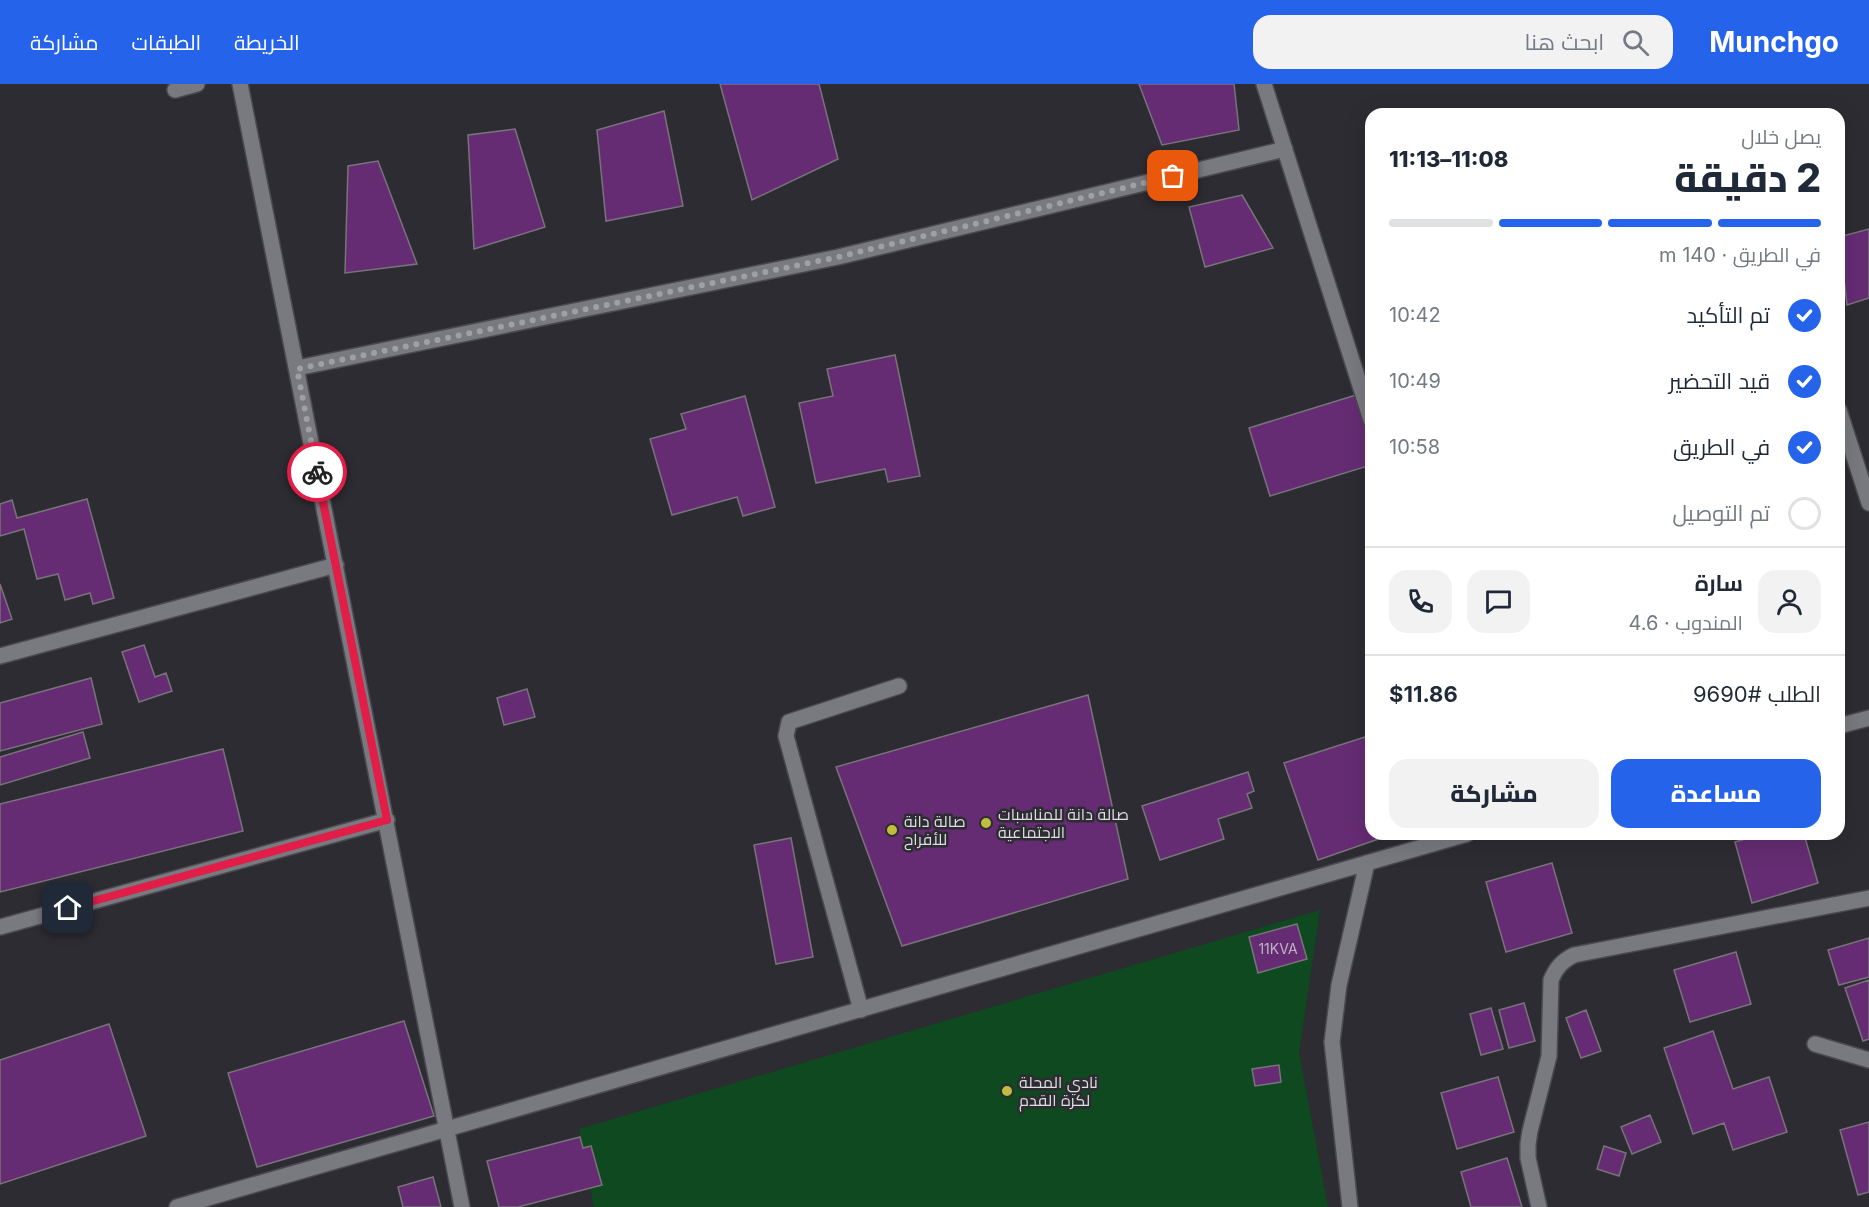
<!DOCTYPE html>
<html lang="ar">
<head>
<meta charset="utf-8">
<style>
  body { margin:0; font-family:Inter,Cairo,sans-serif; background:#f2f2f3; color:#1f2937; direction:rtl; height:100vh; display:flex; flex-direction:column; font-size:22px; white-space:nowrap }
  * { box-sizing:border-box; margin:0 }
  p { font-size:20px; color:#747a83 }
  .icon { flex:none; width:33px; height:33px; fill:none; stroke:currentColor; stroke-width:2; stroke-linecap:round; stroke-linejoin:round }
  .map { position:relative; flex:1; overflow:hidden; direction:ltr }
  .sheet { position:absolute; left:1365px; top:24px; width:480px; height:732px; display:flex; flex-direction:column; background:#fff; border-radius:18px; box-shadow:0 6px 24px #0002; direction:rtl }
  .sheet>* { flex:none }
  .pin { position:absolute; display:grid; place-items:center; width:51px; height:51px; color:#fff; margin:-26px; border-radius:12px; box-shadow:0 3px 9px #0006 }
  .courier { position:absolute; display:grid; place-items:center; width:60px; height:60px; margin:-30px; border:4px solid #e11d48; border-radius:50%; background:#fff; color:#222; box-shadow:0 2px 8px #0007 }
  .overview em { font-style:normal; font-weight:800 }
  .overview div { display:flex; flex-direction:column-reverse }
  .overview { display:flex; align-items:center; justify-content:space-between; height:102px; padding:0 24px }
  h1 { font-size:39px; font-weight:800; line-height:45px }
  .bar { display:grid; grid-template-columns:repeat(4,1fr); gap:9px 6px; align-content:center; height:72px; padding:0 24px }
  .bar i { height:8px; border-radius:4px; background:#e0e1e3 }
  .bar .selected { background:#2563eb }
  .bar p { grid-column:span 4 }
  .line { display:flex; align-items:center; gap:15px; padding:0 24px; border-top:2px solid #e0e1e3 }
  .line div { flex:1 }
  .round { display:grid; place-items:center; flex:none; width:63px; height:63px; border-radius:18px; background:#f2f2f3 }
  ol { padding:0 24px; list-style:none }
  li { display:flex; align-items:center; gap:18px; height:66px }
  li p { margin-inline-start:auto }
  li .icon { padding:6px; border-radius:50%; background:#2563eb; color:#fff; stroke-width:4 }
  li:last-child { color:#747a83 }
  li i { width:33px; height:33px; border:3px solid #e0e1e3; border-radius:50% }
  .primary-button { display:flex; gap:12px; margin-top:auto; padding:12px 24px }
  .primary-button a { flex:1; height:69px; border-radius:18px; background:#2563eb; color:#fff; font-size:24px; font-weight:800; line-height:69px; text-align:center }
  .primary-button a+a { background:#f2f2f3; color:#1f2937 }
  header { display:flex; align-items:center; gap:36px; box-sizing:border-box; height:84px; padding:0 30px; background:#2563eb; color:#fff }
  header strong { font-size:28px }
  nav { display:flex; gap:33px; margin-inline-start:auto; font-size:21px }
  .search { width:420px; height:54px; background:#f2f2f3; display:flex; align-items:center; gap:15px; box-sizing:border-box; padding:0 21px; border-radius:18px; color:#747a83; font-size:22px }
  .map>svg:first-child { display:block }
</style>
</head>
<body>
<header>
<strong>Munchgo</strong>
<div class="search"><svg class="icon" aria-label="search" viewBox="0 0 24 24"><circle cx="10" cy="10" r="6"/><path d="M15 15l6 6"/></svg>ابحث هنا</div>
<nav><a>الخريطة</a><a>الطبقات</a><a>مشاركة</a></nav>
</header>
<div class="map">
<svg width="1869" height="1123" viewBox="0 0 1869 1123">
  <rect width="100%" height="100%" fill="#2d2c32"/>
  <!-- green -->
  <path fill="#0e4920" d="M1320 826 1299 969 1328 1123H594L579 1045Z"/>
  <!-- building -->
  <path fill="#652c73" stroke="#78737a" stroke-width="1.5" d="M720 0H819L838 75 752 116Z
    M1139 0H1234L1239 46 1162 61Z
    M664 27 683 122 606 137 597 46Z
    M515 45 545 143 474 165 468 51Z
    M378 77 417 180 345 189 348 82Z
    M1242 111 1273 164 1205 183 1189 123Z
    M1869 145V214L1847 221 1839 153Z
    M895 271 920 392 888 398 885 385 816 399 799 319 833 312 827 285Z
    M1356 311 1371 360V381L1270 412 1249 344Z
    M745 312 775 423 743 432 737 413 672 431 650 355 686 345 681 330Z
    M87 415 114 514 93 520 90 509 65 516 58 490 37 495 24 445 0 452V420L12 416 17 434Z
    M0 500 12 535 0 539Z
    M144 561 155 593 166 589 172 607 139 618 122 568Z
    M91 594 102 640 0 667V619Z
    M527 605 535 633 504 641 497 614Z
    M1088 611 1128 795 902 862 836 683Z
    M83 648 90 674 0 701V673Z
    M1371 651V750H1393L1318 776 1284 679Z
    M223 665 243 747 0 808V720Z
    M1248 688 1254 707 1247 710 1252 724 1218 735 1224 755 1160 776 1142 722Z
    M1762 750H1804L1818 799 1752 819 1735 758Z
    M791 754 813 873 776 880 754 761Z
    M1552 779 1572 849 1506 868 1486 798Z
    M1297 840 1307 875 1258 889 1249 853Z
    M1869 854V893L1839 901 1828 866Z
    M1736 868 1751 920 1690 938 1674 886Z
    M1869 896V955L1863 957 1845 904Z
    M1524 919 1535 957 1509 964 1499 926Z
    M1491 924 1503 965 1481 971 1470 930Z
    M1586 926 1601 967 1581 974 1566 934Z
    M404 937 434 1032 257 1083 228 989Z
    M109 940 146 1052 0 1100V976Z
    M1713 947 1733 1005 1769 993 1787 1048 1733 1066 1724 1039 1693 1050 1664 964Z
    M1279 981 1281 998 1255 1002 1252 985Z
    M1498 993 1514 1048 1457 1065 1441 1009Z
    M1650 1031 1661 1058 1632 1070 1621 1043Z
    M1869 1038V1108L1858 1111 1840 1046Z
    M580 1053 583 1064 591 1062 602 1101 518 1123H499L487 1077Z
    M1604 1062 1626 1069 1619 1092 1597 1085Z
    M1507 1074 1522 1123H1471L1461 1088Z
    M433 1093 441 1123H403L398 1103Z"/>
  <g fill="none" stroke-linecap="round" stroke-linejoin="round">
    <!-- service casing -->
    <g stroke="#49494e" stroke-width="18">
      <path id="service" d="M861 926 786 652 789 638 899 602"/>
    </g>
    <!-- minor casing -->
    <g stroke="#49494e" stroke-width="18">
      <path id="minor" d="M240 0 462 1123
        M1264 0 1371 336
        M175 6 197 0
        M297 284 838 173 1285 65
        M1839 326 1869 419
        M0 572 336 481
        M0 843 387 736
        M1815 960 1869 976
        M1350 1123 1332 958 1339 901 1367 779
        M1539 1123 1528 1074V1060L1530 1047 1549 972 1551 896C1556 884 1562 877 1574 871L1869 814"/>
    </g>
    <!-- tertiary casing -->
    <g stroke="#49494e" stroke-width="18">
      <path id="tertiary" d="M1839 642 1869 634
        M177 1123 1467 750"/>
    </g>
    <!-- service -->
    <use href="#service" stroke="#797980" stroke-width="15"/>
    <!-- minor -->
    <use href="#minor" stroke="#797980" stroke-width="15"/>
    <!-- tertiary -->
    <use href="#tertiary" stroke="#797980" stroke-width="15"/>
  </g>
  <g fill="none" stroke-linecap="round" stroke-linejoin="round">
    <!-- done -->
    <path stroke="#a0a0a4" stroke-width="6" stroke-dasharray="0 10.8" d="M317 388 297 285 838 173 1173 92"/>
    <!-- route -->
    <path stroke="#e11d48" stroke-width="8" d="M68 824 387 736 317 388"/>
  </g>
  <!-- markers -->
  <g fill="#c1bd40" stroke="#2d2c32" stroke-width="2">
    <circle cx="986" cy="739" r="6"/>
    <circle cx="892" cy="746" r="6"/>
    <circle cx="1007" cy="1007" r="6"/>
  </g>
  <g text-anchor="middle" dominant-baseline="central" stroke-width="5" stroke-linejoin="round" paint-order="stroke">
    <!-- number labels -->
    <g font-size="14" fill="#c0b2c6">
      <text x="1278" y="864">11KVA</text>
    </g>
    <!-- poi labels -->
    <g font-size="16" fill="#dedee2" stroke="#2d2c32" text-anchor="start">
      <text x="998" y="730">صالة دانة للمناسبات<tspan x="998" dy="18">الاجتماعية</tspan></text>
      <text x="904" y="737">صالة دانة<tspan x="904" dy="18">للأفراح</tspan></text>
      <text x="1019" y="998">نادي المحلة<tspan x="1019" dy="18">لكرة القدم</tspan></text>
    </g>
  </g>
</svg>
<div class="pin" style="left:1173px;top:92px;background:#ea580c"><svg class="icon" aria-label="bag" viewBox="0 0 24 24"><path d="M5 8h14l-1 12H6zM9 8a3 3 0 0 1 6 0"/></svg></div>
<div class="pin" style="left:68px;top:824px;background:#1f2937"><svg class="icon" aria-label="home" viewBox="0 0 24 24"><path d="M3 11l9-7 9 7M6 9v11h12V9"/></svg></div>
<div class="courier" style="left:317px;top:388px"><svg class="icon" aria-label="bike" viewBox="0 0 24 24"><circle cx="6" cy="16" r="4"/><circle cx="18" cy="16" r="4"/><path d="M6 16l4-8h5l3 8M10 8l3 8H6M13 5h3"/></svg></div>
<section class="sheet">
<div class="overview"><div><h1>2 دقيقة</h1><p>يصل خلال</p></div><em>11:08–11:13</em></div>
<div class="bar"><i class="selected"></i><i class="selected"></i><i class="selected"></i><i></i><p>في الطريق · 140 m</p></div>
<ol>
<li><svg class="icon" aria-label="check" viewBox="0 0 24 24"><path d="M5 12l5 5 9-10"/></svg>تم التأكيد<p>10:42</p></li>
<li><svg class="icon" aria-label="check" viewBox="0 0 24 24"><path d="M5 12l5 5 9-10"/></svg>قيد التحضير<p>10:49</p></li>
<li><svg class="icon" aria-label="check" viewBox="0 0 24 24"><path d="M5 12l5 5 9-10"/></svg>في الطريق<p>10:58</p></li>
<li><i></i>تم التوصيل</li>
</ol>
<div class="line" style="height:108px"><a class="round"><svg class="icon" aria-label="person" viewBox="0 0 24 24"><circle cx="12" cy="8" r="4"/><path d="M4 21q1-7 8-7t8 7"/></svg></a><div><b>سارة</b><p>المندوب · 4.6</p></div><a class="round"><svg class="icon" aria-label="chat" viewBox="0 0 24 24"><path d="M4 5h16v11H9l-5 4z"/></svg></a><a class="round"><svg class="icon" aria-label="phone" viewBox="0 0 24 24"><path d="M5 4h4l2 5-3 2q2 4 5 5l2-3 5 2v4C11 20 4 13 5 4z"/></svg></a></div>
<div class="line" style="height:78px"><div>الطلب #9690</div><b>$11.86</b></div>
<div class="primary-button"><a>مساعدة</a><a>مشاركة</a></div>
</section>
</div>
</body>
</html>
